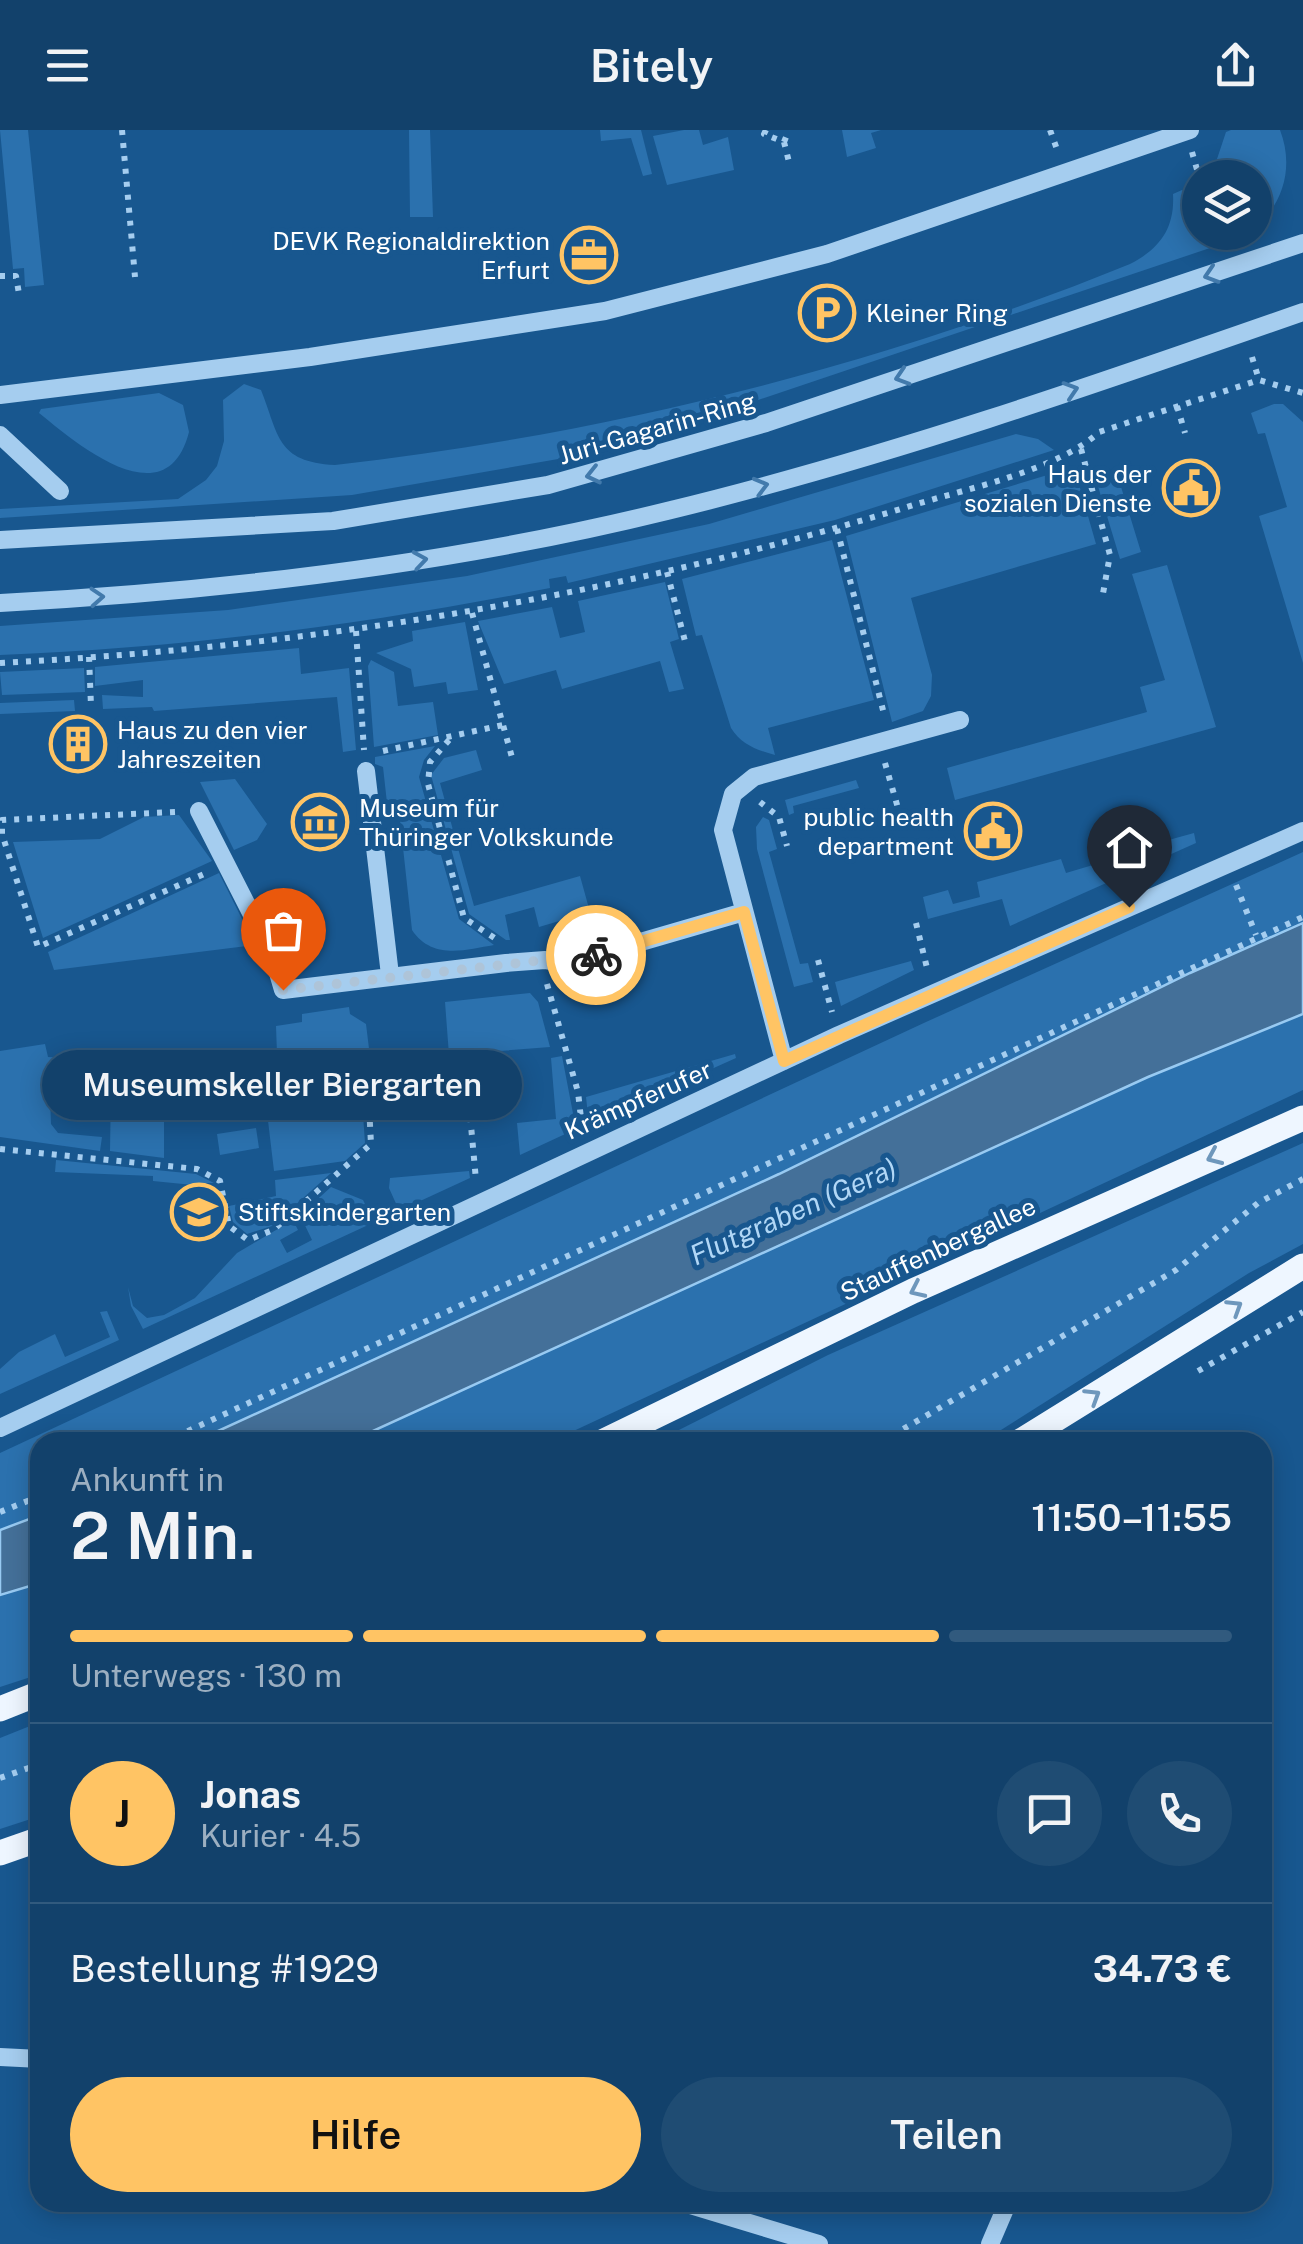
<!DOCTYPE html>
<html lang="de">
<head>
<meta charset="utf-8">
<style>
  body { margin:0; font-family:"Public Sans",sans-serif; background:#1f4c73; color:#f1f3f6; height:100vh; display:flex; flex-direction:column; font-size:38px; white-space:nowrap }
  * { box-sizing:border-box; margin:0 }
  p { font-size:32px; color:#9cafc1 }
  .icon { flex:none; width:55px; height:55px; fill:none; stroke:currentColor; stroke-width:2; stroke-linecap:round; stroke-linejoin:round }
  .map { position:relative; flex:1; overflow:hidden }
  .details { position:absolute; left:30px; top:1302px; width:1242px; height:780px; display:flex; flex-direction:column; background:#12416b; border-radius:30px; box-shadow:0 5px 25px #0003,0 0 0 2px #315a7e }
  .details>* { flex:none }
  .fabs { position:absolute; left:1182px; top:30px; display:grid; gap:20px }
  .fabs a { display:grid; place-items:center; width:90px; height:90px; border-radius:50%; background:#12416b; box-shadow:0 5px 25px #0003,0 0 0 2px #315a7e; font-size:50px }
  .pin { position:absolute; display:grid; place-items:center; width:85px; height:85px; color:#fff; margin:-102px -42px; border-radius:50% 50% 50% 0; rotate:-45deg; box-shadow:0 0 10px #0007 }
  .pin .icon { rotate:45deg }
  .courier { position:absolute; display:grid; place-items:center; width:100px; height:100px; margin:-50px; border:8px solid #ffc464; border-radius:50%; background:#fff; color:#222; box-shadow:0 2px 12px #0007 }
  .bubble { position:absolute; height:70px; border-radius:35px; background:#12416b; box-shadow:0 5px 25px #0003,0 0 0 2px #315a7e; font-size:32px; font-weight:600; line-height:70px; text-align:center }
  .summary em { font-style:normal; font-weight:600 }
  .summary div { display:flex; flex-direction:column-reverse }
  .summary { display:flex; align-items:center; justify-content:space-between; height:170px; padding:0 40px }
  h1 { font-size:65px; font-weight:600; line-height:75px }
  .bar { display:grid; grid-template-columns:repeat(4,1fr); gap:15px 10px; align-content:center; height:120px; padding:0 40px }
  .bar i { height:12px; border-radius:8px; background:#315a7e }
  .bar .on { background:#ffc464 }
  .bar p { grid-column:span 4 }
  .line { display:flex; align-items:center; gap:25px; padding:0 40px; border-top:2px solid #315a7e }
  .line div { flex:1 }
  .round { display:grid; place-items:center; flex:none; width:105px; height:105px; border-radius:52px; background:#1f4c73 }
  .cta { display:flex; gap:20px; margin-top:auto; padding:20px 40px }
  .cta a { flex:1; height:115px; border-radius:60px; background:#ffc464; color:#111; font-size:40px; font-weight:600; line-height:115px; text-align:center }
  .cta a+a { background:#1f4c73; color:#f1f3f6 }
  header { display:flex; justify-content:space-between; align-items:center; height:130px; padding:0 40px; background:#12416b; font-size:45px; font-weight:600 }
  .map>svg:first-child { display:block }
</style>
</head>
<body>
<header><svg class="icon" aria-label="menu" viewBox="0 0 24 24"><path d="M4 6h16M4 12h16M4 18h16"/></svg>Bitely<svg class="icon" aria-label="share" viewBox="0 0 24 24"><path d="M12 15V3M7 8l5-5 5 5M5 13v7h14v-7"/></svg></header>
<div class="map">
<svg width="1303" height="2114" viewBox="0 0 1303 2114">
  <rect width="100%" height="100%" fill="#18578f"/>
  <!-- green -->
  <path fill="#2b71ae" d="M0 0H28L44 155 25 157 24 138 13 139Z
    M409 0H430L433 87H410Z
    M600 0H641L652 44 643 46 631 8 601 11Z
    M684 0H699L703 15 728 7 734 40 667 55 653 6Z
    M842 0H881L871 3 876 18 847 27Z
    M1231 0H1280C1294 36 1284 73 1255 98V48L1217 47 1214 38 1226 2Z
    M1182 60 1194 69 1200 102 1205 103 1210 118 642 309 581 325 352 365 0 388V379L178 369 206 350 217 336 224 311 223 270 244 254 261 260C279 305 276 332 335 335 606 304 877 237 1130 134 1159 119 1175 99 1173 64Z
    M159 263 183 275 189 302C166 391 75 312 39 283L41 279Z
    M1274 274H1283L1303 292V533L1259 386 1287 377 1265 303 1258 304 1251 283Z
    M1016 304 1038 309 1054 320 835 390 568 453 566 446 549 449 550 458C369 494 185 518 0 525V496L228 480 467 446 709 394Z
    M1074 337 1096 414 911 468 932 545 931 566 923 581 892 592 846 406Z
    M1118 347 1141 422 1120 429 1097 353Z
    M832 410 874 570 768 598 775 625C756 620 741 614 731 598L702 505 696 506 682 449Z
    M1167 435 1216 597 955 670 947 638 1147 582 1140 557 1165 550 1132 444Z
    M665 452 679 509 670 512 684 559 669 562 660 531 562 559 556 540 504 554 478 491 552 477 560 508 585 502 578 471Z
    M465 492 478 560 448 564 446 552 414 557 411 539 376 523 413 511 412 501Z
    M299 518 301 544 349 538 356 620 343 622 337 567 154 581 152 577 103 579 102 565 143 567V550L95 556V537Z
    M371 530 394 542 398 576 433 572 438 605 374 617 368 536Z
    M84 538 85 562 2 565 0 542Z
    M74 570 75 581 0 584V573Z
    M435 616 424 630 419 647 459 789 494 815C465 820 432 830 412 800L399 681 388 682 383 637 375 634V627Z
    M476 620 482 640 440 653 474 776 580 746 590 782 539 797 534 777 505 785 510 810H506L469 784 431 645 444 628Z
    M235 649 267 694 257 710 234 720 200 652Z
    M856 650 859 658 793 676 794 683 789 685 785 670Z
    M179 685 212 731 43 808 13 712 100 709 144 687Z
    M763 687 769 690 777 719 769 722 800 834 808 833 813 852 794 857 757 719 756 697Z
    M1162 701 1165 711 1194 703 1196 713 1010 796 1002 769 928 789 923 767 948 760 953 774 980 767 977 752 1061 729 1066 743 1093 735 1090 721Z
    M1303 722V793L1190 843 779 1044 194 1312H40V1385L0 1400V1323L926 892Z
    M219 743 255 815 54 840 48 822Z
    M911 831 914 840 841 876 835 852Z
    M530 863 538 872 550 917 449 925 445 872Z
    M349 877 350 884 366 894 375 968 362 970 365 1013 345 1031 274 1041 261 932 277 924 276 896 302 892V884Z
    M1303 884V960L550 1312H349L1148 947Z
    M45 914 48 927 206 937 214 984C179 990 172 966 145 952 117 937 80 939 49 939L51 994 58 1003 102 1007 100 1021 0 1007V921Z
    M735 924 736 928 589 994 586 967Z
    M562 926 576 999 520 1025 517 993 556 989 551 928Z
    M116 951 142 959 164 979V1028L110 1021 111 956Z
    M256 998 259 1018 220 1025 217 1004Z
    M1303 1013V1114L1249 1143 982 1312H655L828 1225Z
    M56 1030 196 1044 214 1053H206L201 1062H192L193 1055 153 1051V1046L55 1042Z
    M469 1041 470 1048 143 1199 131 1176 128 1157 133 1176 147 1188 164 1185 195 1168 237 1123 293 1090 298 1100 280 1110 287 1123 312 1110 300 1085 331 1057 363 1070 373 1090 398 1078 389 1058 390 1048Z
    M331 1043 272 1096 247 1104 233 1092 229 1076 276 1066 275 1050Z
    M107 1181 119 1210 0 1264V1239L19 1222 55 1204 65 1227 110 1207 100 1182Z
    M40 1453V1544L0 1557V1465Z
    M40 1592V1686L0 1699V1608Z"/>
  <!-- water -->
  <path fill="#447099" stroke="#98caf2" stroke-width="2.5" d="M1303 793V884L1148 947 349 1312H194L779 1044 1190 843Z
    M40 1385V1453L0 1465V1400Z"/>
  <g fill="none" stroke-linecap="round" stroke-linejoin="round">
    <!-- path -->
    <path stroke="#a5cdef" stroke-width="6" stroke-dasharray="5 8" stroke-linecap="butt" d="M122 0 135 147
      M766 0 764 4 784 12 789 0
      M1050 0 1058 22
      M784 12 790 36
      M1192 22 1200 50
      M0 146H16L19 164
      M1252 227 1259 250
      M1177 276 1185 303
      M1081 319 1110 425 1102 469
      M837 399 884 584
      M667 442 686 515
      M472 483 513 631
      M356 501 364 620
      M89 527 91 576
      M0 533C312 517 618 466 917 374 970 358 1060 339 1099 302L1259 250 1303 263
      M449 610 430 632 428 654 464 788 496 809
      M383 621 503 595
      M885 633 900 685
      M760 672 779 687 787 716
      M175 682 2 690V704L38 817 204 744
      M1236 755 1256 805
      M916 793 927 838
      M818 830 832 882
      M547 854 578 962 582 997
      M469 974 476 1050
      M0 1019 197 1039 220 1051 229 1096 248 1110 273 1100 371 1014 369 975 394 972
      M1198 1241 1303 1182
      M164 1312 1303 787
      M881 1312 1176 1140 1258 1073 1303 1049
      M0 1382 40 1366
      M0 1648 40 1634"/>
    <!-- minor -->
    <path stroke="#a5cdef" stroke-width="18" d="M0 265 310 227 605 181 827 124 1190 0
      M0 305 60 361
      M0 410 333 391 548 355 766 293 1303 113
      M0 473C224 461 448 435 667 381 882 329 1094 255 1303 182
      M366 641 390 845
      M199 681 273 826 283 860 506 833 545 830 565 834 744 782
      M784 931 723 700 733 664 754 647 960 590
      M0 1298 839 905 1303 701
      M0 1927 40 1929
      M680 2072 819 2114
      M990 2114 1008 2072"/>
    <!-- major -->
    <path stroke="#eef6ff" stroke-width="25" d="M602 1312 913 1161 1303 988
      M1019 1312 1303 1136
      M0 1579 40 1563
      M0 1723 40 1709"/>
  </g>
  <!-- one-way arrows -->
  <defs><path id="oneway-chevron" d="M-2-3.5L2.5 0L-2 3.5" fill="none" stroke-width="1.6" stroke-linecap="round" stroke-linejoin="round" transform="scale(2.5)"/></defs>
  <g stroke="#427aac">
    <use href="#oneway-chevron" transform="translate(1211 145) rotate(162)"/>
    <use href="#oneway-chevron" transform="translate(902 247) rotate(162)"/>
    <use href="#oneway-chevron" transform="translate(1071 260) rotate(-18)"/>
    <use href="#oneway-chevron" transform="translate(593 345) rotate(167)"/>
    <use href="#oneway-chevron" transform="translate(761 356) rotate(-15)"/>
    <use href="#oneway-chevron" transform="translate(420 430) rotate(-9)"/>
    <use href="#oneway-chevron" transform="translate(97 467) rotate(-4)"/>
  </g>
  <g stroke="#6e97bc">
    <use href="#oneway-chevron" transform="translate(1214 1027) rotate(156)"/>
    <use href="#oneway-chevron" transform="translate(917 1160) rotate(155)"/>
    <use href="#oneway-chevron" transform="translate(1235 1177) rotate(-32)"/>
    <use href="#oneway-chevron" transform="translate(1093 1266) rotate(-32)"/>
  </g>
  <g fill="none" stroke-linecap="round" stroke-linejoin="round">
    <!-- done -->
    <path stroke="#aec4d8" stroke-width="10" stroke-dasharray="0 18" d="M283 860 545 830 564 834 596 825"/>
    <!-- route -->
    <path stroke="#ffc464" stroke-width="12" d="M596 825 744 782 784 931 1129 777"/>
  </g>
  <!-- icons -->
  <defs>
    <g id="office-ring" transform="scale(2.875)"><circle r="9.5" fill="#18578f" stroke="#ffc464" stroke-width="1.5"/><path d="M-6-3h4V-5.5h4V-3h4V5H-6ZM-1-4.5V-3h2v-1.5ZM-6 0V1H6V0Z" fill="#ffc464"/></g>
    <g id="parking-ring" transform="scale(2.875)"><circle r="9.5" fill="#18578f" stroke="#ffc464" stroke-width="1.5"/><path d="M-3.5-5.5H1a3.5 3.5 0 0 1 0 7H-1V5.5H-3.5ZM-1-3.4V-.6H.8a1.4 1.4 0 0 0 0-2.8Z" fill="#ffc464"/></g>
    <g id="civic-ring" transform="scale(2.875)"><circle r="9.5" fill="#18578f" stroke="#ffc464" stroke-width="1.5"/><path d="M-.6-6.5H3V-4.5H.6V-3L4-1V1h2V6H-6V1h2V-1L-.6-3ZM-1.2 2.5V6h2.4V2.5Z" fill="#ffc464"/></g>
    <g id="building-ring" transform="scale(2.875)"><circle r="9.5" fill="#18578f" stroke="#ffc464" stroke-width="1.5"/><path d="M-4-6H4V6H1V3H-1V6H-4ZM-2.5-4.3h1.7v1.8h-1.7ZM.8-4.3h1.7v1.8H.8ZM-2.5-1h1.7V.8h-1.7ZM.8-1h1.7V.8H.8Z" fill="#ffc464"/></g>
    <g id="museum-ring" transform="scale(2.875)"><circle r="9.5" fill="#18578f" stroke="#ffc464" stroke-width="1.5"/><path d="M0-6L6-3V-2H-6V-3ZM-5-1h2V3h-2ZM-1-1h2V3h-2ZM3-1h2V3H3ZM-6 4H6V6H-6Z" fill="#ffc464"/></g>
    <g id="school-ring" transform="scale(2.875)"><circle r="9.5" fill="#18578f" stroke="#ffc464" stroke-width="1.5"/><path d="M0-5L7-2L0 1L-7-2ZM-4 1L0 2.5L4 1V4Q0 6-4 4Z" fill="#ffc464"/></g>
  </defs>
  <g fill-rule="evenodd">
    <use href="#office-ring" x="589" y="125"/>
    <use href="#parking-ring" x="827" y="183"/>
    <use href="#civic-ring" x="1191" y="358"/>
    <use href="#building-ring" x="78" y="614"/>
    <use href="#museum-ring" x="320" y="692"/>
    <use href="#civic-ring" x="993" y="701"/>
    <use href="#school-ring" x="199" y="1082"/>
  </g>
  <g text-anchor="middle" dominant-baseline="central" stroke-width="10" stroke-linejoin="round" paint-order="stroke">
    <!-- poi labels -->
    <g font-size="25" fill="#fff" stroke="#18578f" text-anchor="start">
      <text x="550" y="111" text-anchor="end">DEVK Regionaldirektion<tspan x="550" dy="29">Erfurt</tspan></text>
      <text x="866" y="183">Kleiner Ring</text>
      <text x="1152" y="344" text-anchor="end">Haus der<tspan x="1152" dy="29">sozialen Dienste</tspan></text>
      <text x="117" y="600">Haus zu den vier<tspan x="117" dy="29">Jahreszeiten</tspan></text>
      <text x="359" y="678">Museum für<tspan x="359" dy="29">Thüringer Volkskunde</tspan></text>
      <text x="954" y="687" text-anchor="end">public health<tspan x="954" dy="29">department</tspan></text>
      <text x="238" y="1082">Stiftskindergarten</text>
    </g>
    <!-- street labels -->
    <g font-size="25" fill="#fff" stroke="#18578f">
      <text transform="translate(657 298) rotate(-16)">Juri-Gagarin-Ring</text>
      <text transform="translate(638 970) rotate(-24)">Krämpferufer</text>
      <text transform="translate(938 1119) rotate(-25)">Stauffenbergallee</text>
    </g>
    <!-- water labels -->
    <g font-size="28" font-style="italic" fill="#b1d7f6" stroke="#18578f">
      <text transform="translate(793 1081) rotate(-24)">Flutgraben (Gera)</text>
    </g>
  </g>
</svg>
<div class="fabs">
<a><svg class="icon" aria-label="layers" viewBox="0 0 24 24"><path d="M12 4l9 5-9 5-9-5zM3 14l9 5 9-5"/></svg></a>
</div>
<div class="pin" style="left:283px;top:860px;background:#ea580c"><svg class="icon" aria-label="bag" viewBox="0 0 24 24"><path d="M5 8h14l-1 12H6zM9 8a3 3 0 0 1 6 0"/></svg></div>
<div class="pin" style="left:1129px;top:777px;background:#1f2937"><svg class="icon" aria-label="home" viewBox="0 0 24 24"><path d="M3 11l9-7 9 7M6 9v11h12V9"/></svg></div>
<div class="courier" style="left:596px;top:825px"><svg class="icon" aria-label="bike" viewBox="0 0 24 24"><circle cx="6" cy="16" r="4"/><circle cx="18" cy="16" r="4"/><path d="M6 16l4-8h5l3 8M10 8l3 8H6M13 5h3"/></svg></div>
<div class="bubble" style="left:42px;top:920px;width:480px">Museumskeller Biergarten</div>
<section class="details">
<div class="summary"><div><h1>2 Min.</h1><p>Ankunft in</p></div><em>11:50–11:55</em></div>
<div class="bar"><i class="on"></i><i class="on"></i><i class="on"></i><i></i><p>Unterwegs · 130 m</p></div>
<div class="line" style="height:180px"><b class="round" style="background:#ffc464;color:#111">J</b><div><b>Jonas</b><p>Kurier · 4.5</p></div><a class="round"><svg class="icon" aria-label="chat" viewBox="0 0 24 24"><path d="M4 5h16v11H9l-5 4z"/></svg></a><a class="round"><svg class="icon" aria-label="phone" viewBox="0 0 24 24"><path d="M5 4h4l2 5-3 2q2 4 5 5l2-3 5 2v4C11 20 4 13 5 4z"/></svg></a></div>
<div class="line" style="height:130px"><div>Bestellung #1929</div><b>34.73 €</b></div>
<div class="cta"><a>Hilfe</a><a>Teilen</a></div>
</section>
</div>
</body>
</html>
